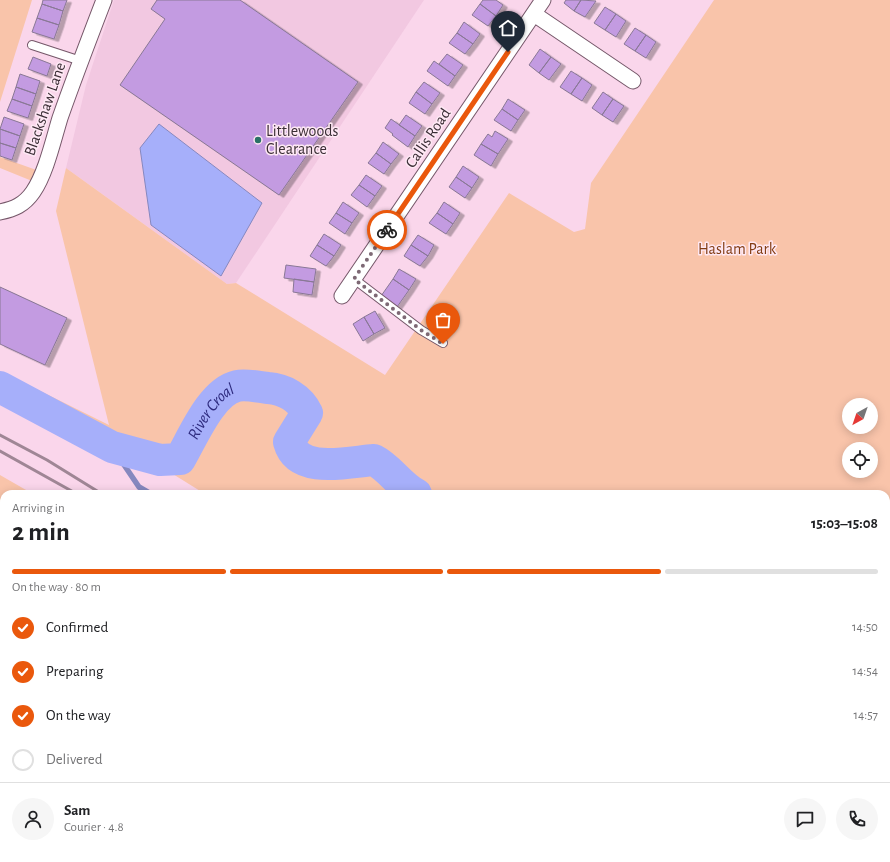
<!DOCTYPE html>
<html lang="en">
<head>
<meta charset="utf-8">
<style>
  body { margin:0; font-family:"Alegreya Sans",sans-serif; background:#f6f6f6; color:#202124; height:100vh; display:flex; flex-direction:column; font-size:15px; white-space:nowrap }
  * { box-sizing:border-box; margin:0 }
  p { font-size:13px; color:#757577 }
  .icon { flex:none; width:22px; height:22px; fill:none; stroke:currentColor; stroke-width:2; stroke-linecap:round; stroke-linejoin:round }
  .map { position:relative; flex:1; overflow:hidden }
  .drawer { position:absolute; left:0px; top:490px; width:890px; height:372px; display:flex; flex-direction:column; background:#fff; border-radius:12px 12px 0 0; box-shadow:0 2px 10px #0003 }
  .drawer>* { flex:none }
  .needle { width:26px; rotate:220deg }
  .buttons { position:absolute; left:842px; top:398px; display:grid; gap:8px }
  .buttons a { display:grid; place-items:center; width:36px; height:36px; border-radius:50%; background:#fff; box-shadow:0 2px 10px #0003; font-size:20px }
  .pin { position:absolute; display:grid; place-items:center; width:34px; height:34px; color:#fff; margin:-41px -17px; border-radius:50% 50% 50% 0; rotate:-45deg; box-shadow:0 0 4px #0007 }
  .pin .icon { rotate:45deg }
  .courier { position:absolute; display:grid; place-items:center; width:40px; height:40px; margin:-20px; border:3px solid #ea580c; border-radius:50%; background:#fff; color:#222; box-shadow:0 1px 5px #0007 }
  .summary em { font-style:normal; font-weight:700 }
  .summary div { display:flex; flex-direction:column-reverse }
  .summary { display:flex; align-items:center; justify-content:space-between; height:68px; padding:0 12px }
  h1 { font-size:26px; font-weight:700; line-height:30px }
  .bar { display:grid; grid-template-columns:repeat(4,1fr); gap:6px 4px; align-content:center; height:48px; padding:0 12px }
  .bar i { height:5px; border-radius:3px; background:#e0e0e0 }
  .bar .selected { background:#ea580c }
  .bar p { grid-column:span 4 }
  .line { display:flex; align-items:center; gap:10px; padding:0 12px; border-top:1px solid #e0e0e0 }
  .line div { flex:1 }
  .round { display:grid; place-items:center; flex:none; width:42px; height:42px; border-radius:21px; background:#f6f6f6 }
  ol { padding:0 12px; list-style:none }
  li { display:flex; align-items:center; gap:12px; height:44px }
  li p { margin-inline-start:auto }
  li .icon { padding:4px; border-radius:50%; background:#ea580c; color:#fff; stroke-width:4 }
  li:last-child { color:#757577 }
  li i { width:22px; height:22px; border:2px solid #e0e0e0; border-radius:50% }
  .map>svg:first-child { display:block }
</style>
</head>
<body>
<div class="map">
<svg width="890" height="862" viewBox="0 0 890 862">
  <defs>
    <filter id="shadow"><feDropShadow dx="4.5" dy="2.5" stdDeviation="0" flood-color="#0004"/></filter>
  </defs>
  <rect width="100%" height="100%" fill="#fad6eb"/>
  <!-- built -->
  <path fill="#f2c8e1" d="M114 0H424L236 283 227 284 66 168 86 85Z"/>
  <!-- green -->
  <path fill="#f9c4aa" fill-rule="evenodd" d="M0 0H32L0 102Z
    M714 0H890V862H802L819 858H886V494H205L168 471 153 459 107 453 0 398V371L109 425 56 211 66 168 227 284 236 283 385 375 509 193 574 232 585 229 591 183ZM849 405H871V427H849ZM849 449H871V471H849Z
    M0 157 42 172 37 183 0 168Z
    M0 475 33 494H4V858H596L602 862H0Z"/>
  <!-- water -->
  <path fill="#a6affa" stroke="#8688bf" d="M159 124 262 203 221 276 151 225 140 148Z"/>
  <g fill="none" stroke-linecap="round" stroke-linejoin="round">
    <!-- stream -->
    <path stroke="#8688bf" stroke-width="5.5" d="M112 447 139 487 151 494
      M0 657 4 658"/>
    <!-- river -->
    <g stroke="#a6affa" stroke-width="32">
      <path id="s1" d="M0 387 112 447 160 460 180 459C193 437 211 392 237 386 246 384 259 387 268 388 284 389 300 398 307 413L289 442C298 475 348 462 374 460 390 468 400 486 416 494"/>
      <path d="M886 769 890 768"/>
    </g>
  </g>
  <!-- building -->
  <path fill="#c39be1" stroke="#897895" filter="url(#shadow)" d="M43 0H67L63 11 42 4Z
    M157 0H240L358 82 279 195 120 85 165 19 151 9Z
    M483 0H496L503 5 496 16 480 4Z
    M566 0H581L574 11 564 3Z
    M581 0 596 1 585 17 574 11Z
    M42 4 63 11 59 25 37 18Z
    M480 4 496 16 488 26 472 15Z
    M605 7 616 14 605 30 594 23Z
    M616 14 626 21 616 37 605 30Z
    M37 18 59 25 54 39 32 32Z
    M464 22 480 34 473 44 457 33Z
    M635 28 646 35 635 51 624 44Z
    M457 33 473 44 465 54 449 43Z
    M646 35 656 42 646 58 635 51Z
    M540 49 551 57 539 73 529 65Z
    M447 54 463 65 455 76 439 64Z
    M33 57 51 64 47 76 28 69Z
    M551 57 561 64 549 80 539 73Z
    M434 61 455 76 448 86 427 71Z
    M571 71 582 78 571 94 560 87Z
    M20 74 40 81 36 94 16 87Z
    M582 78 592 85 582 101 571 94Z
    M424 82 440 93 432 104 416 92Z
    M16 87 36 94 32 106 12 99Z
    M416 92 432 104 425 114 409 103Z
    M603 92 613 99 602 115 592 108Z
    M12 99 32 106 28 118 7 111Z
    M508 99 525 110 518 120 502 109Z
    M613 99 624 106 613 122 602 115Z
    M502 109 518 120 511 131 494 120Z
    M406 115 422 126 415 136 399 125Z
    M4 117 24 124 20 136 0 129Z
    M391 119 415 136 408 147 392 135 393 134 385 128Z
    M0 129 20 136 16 148 0 143Z
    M495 131 508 139 498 154 481 144 488 134 492 137Z
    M383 142 399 154 391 164 376 153Z
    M0 143 16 148 12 160 0 156Z
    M481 144 498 154 491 166 474 155Z
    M376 153 391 164 384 174 368 163Z
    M463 166 479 177 472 188 456 177Z
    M366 175 382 186 375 196 359 185Z
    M456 177 472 188 465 198 449 187Z
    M359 185 375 196 367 207 351 195Z
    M343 202 359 213 352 223 336 213Z
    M444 202 460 213 453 224 437 213Z
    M336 213 352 223 345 234 329 223Z
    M437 213 453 224 446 234 429 223Z
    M324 234 341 245 334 256 317 245Z
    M418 235 434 245 428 256 411 245Z
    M317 245 334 256 326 266 310 256Z
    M411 245 428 256 420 266 404 256Z
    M286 265 316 269 314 282 284 278Z
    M399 269 416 279 409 290 393 279Z
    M294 279 314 282 312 295 293 292Z
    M393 279 409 290 397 307 381 296Z
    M0 287 67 318 45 365 0 344Z
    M375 311 385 328 374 334 364 317Z
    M364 317 374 334 363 341 353 324Z"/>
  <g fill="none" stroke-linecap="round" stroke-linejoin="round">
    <!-- lane casing -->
    <g stroke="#755769" stroke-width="10">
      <path id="lane" d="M32 45 81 61
        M354 279 421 330 443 343
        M0 848 4 850
        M18 858 25 862"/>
    </g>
    <!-- street casing -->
    <g stroke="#755769" stroke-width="17">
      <path id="street" d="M534 14 633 81
        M0 212C14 209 24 205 33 192 46 173 53 141 60 118 74 78 89 39 104 0
        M342 296 543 0"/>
    </g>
    <!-- lane -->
    <use href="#lane" stroke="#fff" stroke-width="8"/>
    <!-- street -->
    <use href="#street" stroke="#fff" stroke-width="15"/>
    <!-- rail -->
    <path stroke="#9f8695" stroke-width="3" d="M0 435 47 460 102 494
      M0 451 77 494
      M626 858 631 862
      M647 858 652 862"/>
  </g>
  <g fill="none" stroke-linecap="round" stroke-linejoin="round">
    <!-- done -->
    <path stroke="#7e6975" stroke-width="4" stroke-dasharray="0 7.2" d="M387 230 354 279 421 330 443 344"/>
    <!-- route -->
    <path stroke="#ea580c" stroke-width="5" d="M387 230 508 52"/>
  </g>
  <!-- markers -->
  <circle fill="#2a7166" stroke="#fee8f4" stroke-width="1.5" cx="258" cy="140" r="4"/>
  <g text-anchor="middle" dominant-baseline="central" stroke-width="3" stroke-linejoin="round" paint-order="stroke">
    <!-- street labels -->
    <g font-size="16" fill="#3b2e36" stroke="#fee8f4">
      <text transform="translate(45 109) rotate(-71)">Blackshaw Lane</text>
      <text transform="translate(428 138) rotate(-56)">Callis Road</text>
    </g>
    <!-- poi labels -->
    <g font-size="16" fill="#3b2e36" stroke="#fee8f4" text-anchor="start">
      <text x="266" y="131">Littlewoods<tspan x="266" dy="18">Clearance</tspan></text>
    </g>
    <!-- park labels -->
    <g font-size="16" fill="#833d14" stroke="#fee8f4">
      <text x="737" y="249">Haslam Park</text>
    </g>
    <!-- water labels -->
    <g font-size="17" font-style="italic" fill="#2e2b7f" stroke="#fee8f4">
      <text stroke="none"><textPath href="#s1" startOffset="254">River Croal</textPath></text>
    </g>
  </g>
</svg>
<div class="buttons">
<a><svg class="needle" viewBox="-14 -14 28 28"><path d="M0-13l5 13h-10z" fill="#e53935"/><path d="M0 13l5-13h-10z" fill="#757577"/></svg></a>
<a><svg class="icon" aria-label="locate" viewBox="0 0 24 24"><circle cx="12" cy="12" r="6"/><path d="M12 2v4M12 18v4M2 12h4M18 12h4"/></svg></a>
</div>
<div class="pin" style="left:443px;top:344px;background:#ea580c"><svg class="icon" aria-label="bag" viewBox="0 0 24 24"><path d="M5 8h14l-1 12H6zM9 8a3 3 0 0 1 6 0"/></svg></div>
<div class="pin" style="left:508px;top:52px;background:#1f2937"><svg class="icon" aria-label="home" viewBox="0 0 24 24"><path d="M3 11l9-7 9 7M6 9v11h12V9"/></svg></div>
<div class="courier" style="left:387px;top:230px"><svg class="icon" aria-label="bike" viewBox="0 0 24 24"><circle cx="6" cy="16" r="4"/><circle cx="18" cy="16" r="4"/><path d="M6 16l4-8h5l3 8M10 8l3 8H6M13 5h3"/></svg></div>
<section class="drawer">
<div class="summary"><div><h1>2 min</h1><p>Arriving in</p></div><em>15:03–15:08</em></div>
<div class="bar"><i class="selected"></i><i class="selected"></i><i class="selected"></i><i></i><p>On the way · 80 m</p></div>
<ol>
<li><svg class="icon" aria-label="check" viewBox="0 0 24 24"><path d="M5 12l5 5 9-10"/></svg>Confirmed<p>14:50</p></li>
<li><svg class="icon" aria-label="check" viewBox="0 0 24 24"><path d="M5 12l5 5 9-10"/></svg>Preparing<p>14:54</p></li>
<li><svg class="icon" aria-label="check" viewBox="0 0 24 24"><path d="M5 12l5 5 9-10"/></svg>On the way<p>14:57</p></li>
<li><i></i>Delivered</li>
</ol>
<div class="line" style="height:72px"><a class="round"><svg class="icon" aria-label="person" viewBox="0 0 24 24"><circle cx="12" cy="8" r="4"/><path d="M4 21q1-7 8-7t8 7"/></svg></a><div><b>Sam</b><p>Courier · 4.8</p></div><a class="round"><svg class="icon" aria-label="chat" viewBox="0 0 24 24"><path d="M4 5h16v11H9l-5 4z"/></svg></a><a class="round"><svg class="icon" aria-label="phone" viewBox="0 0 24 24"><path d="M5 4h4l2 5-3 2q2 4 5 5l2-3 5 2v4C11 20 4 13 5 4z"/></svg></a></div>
</section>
</div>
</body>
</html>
